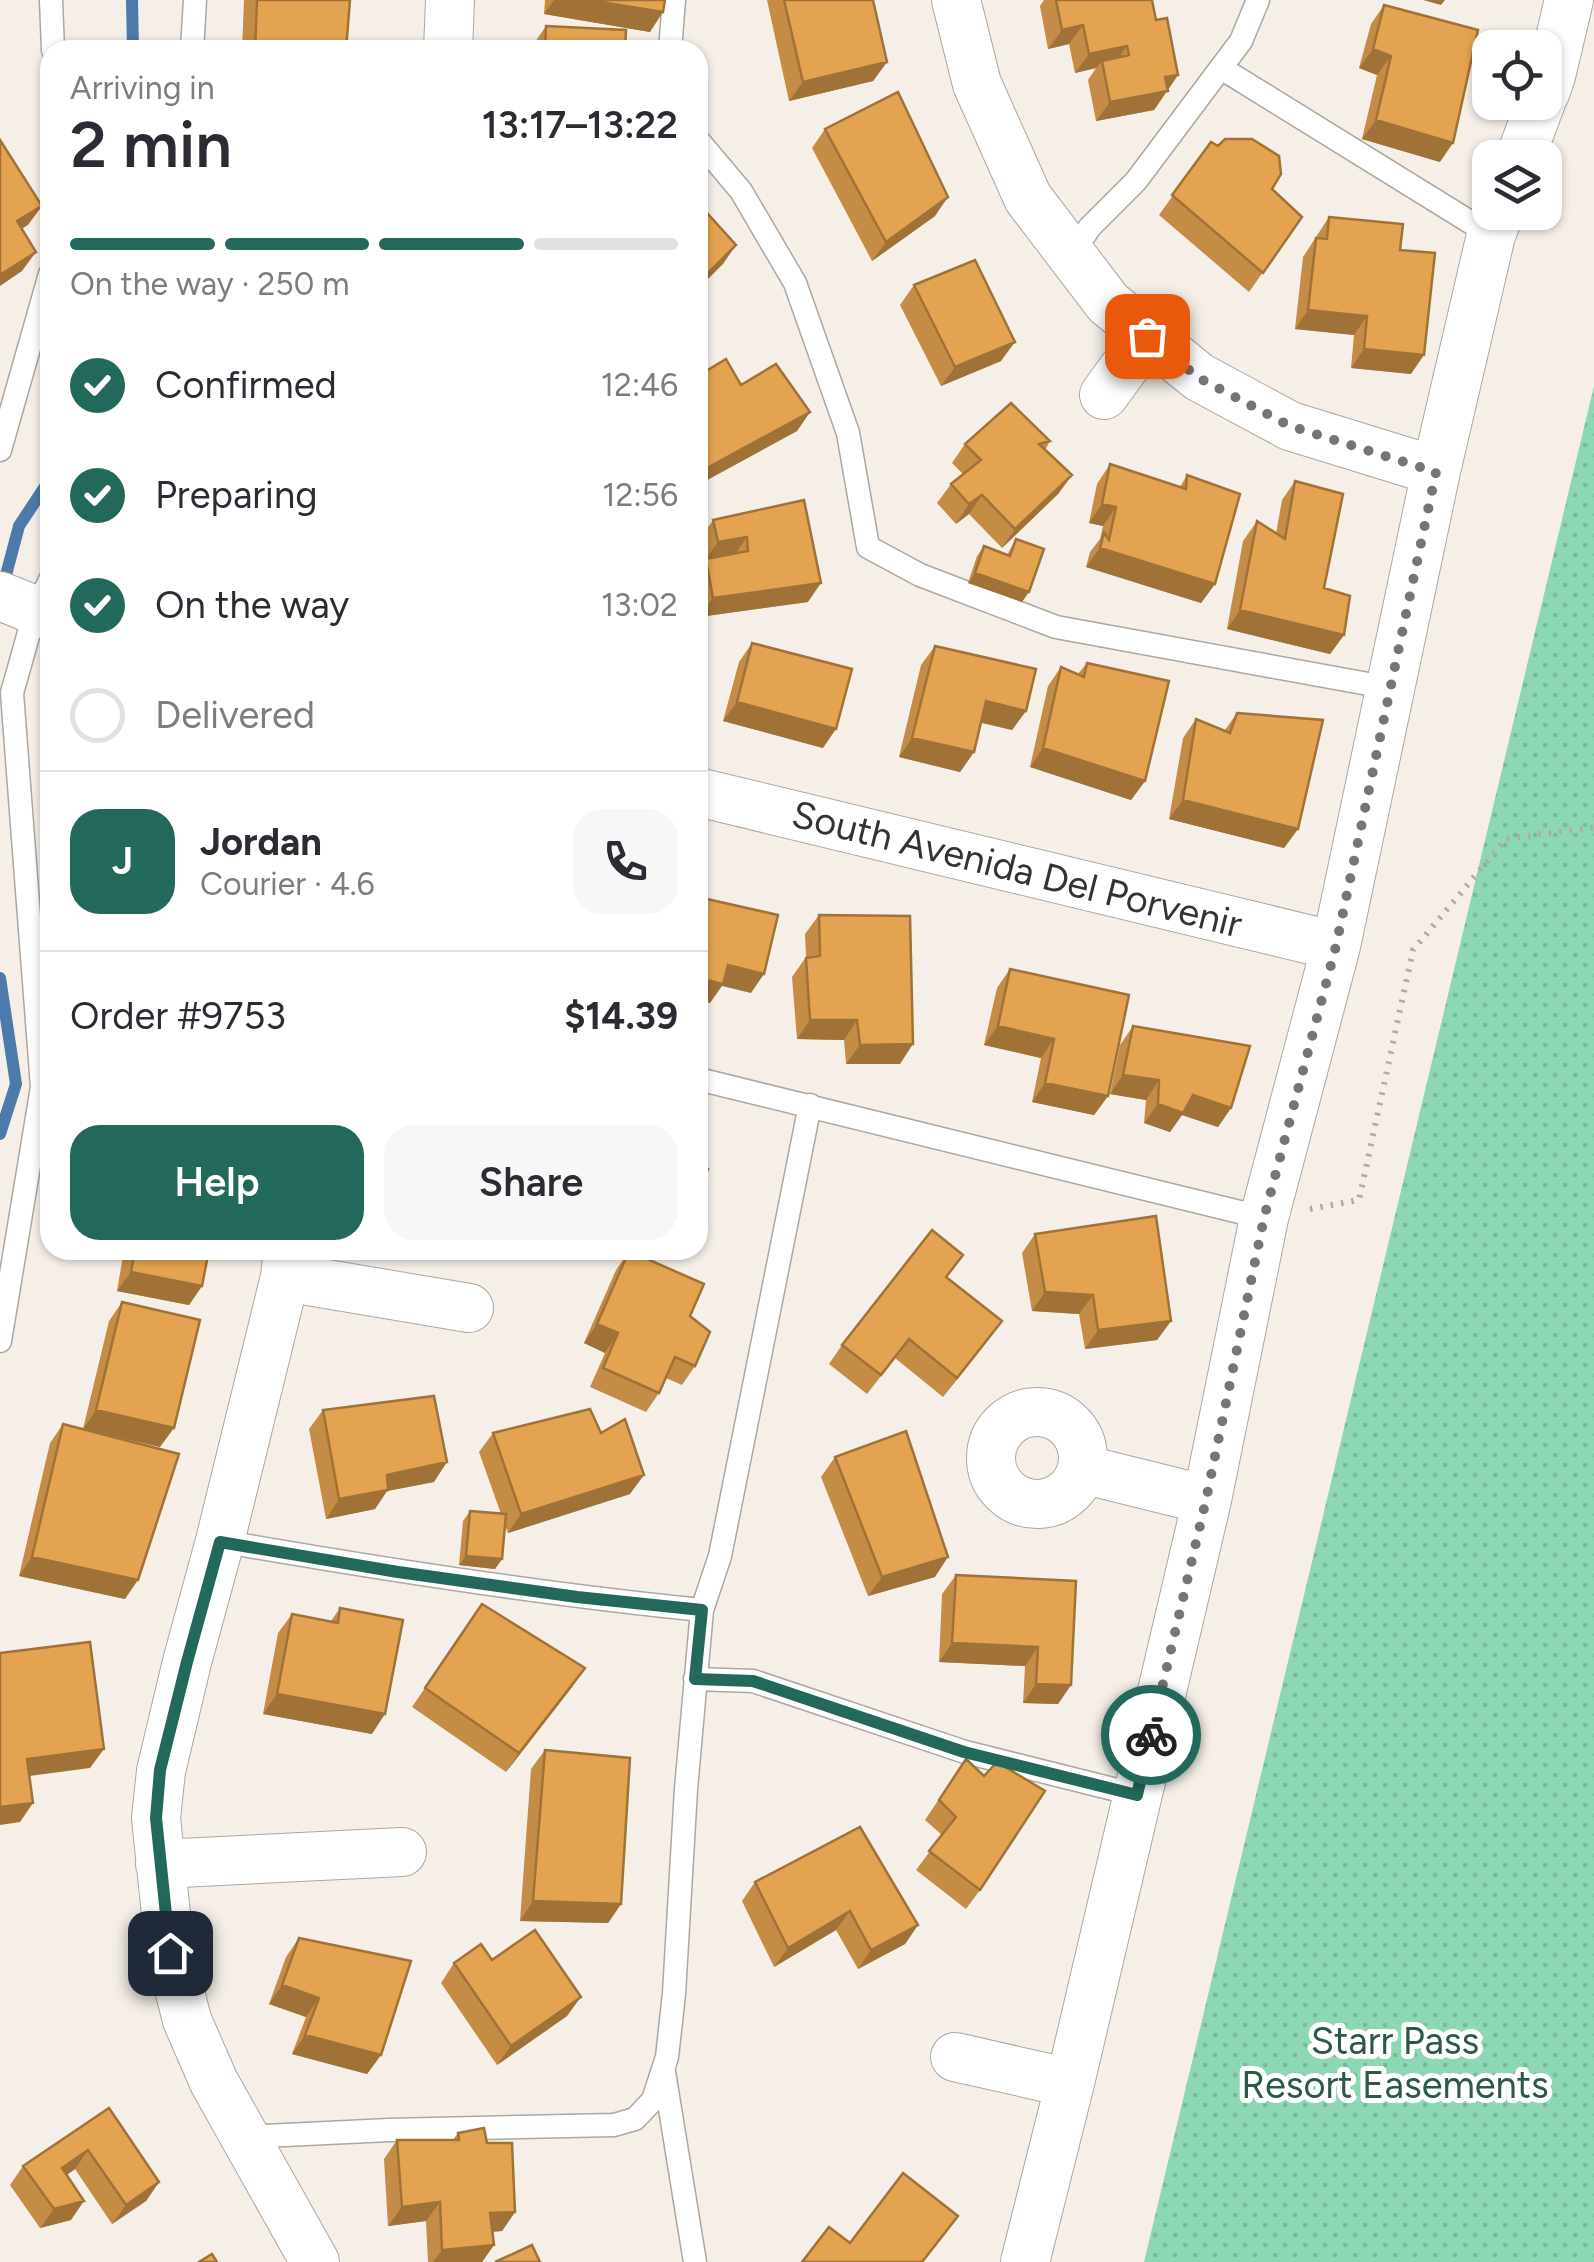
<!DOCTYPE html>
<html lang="en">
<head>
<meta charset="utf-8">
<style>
  body { margin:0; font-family:Figtree,sans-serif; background:#f7f7f7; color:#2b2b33; height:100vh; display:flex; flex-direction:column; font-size:38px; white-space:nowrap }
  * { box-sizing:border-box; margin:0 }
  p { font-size:32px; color:#7c7c81 }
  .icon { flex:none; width:55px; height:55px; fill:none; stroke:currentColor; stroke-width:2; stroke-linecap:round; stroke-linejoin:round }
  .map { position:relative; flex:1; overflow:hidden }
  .sheet { position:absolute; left:40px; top:40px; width:668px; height:1220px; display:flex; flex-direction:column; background:#fff; border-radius:30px; box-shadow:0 2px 8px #0004 }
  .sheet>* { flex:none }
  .buttons { position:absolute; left:1472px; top:30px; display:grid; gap:20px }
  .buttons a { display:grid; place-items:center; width:90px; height:90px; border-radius:20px; background:#fff; box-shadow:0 2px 8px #0004; font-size:50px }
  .pin { position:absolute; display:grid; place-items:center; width:85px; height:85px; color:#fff; margin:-42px; border-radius:20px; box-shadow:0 5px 15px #0006 }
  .courier { position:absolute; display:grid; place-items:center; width:100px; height:100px; margin:-50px; border:8px solid #23695b; border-radius:50%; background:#fff; color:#222; box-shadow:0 2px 12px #0007 }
  .overview em { font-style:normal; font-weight:600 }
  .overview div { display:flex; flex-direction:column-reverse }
  .overview { display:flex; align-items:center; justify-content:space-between; height:170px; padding:0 30px }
  h1 { font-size:65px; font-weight:600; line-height:75px }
  .bar { display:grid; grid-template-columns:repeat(4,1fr); gap:15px 10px; align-content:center; height:120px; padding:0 30px }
  .bar i { height:12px; border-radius:8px; background:#e1e1e2 }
  .bar .current { background:#23695b }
  .bar p { grid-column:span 4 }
  .line { display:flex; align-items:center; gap:25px; padding:0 30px; border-top:2px solid #e1e1e2 }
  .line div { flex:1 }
  .round { display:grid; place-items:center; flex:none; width:105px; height:105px; border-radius:30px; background:#f7f7f7 }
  ol { padding:0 30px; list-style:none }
  li { display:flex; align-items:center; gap:30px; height:110px }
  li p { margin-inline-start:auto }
  li .icon { padding:10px; border-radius:50%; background:#23695b; color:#fff; stroke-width:4 }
  li:last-child { color:#7c7c81 }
  li i { width:55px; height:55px; border:5px solid #e1e1e2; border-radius:50% }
  .button { display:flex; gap:20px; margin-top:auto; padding:20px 30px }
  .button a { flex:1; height:115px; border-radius:30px; background:#23695b; color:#fff; font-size:40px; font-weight:600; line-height:115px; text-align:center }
  .button a+a { background:#f7f7f7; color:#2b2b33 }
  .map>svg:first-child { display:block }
</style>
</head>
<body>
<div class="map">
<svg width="1594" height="2262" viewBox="0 0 1594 2262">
  <defs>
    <pattern id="park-dots" width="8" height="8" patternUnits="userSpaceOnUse" patternTransform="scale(2.5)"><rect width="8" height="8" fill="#8cd8b5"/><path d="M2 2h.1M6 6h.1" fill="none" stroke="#79ba9c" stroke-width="1.8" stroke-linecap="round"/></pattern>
  </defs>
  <rect width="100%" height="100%" fill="#f5efe8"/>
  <!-- park -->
  <path fill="url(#park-dots)" d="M1594 386V2262H1144Z"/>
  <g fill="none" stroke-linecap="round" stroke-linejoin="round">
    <!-- stream -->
    <path stroke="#4b7aab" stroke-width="12" d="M132 0 133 50
      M2 590 19 526 50 479
      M0 978 16 1084 0 1134"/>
    <!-- lane casing -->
    <g stroke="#ada7a1" stroke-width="25">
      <path id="lane" d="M51 0 53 50
        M192 50 195 0
        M670 50 674 0
        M1221 68 1491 235
        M698 140 741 191 795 283 848 433 868 547 920 575 1056 627 1390 688
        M1071 255 1090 227 1136 181 1241 41 1258 0
        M0 450 50 274
        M698 1079 1264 1218
        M0 1341 42 1087 12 693 35 611 50 580
        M220 1541C380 1569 540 1594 702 1610
        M695 1679 753 1681 965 1752 1137 1795
        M664 2072 695 2262
        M245 2137 389 2130 614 2125 635 2119 653 2100 667 2057 674 1994 686 1789 702 1610 720 1556 810 1105"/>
    </g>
    <!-- street casing -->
    <g stroke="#ada7a1" stroke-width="50">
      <path id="street" d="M956 0 977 84 1028 198 1108 303 1199 377 1290 426 1436 471
        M448 50 450 0
        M1545 93 1551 76 1569 0
        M1520 158 1541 102
        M1104 395 1147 336
        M0 596 50 616
        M698 792 1336 946
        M288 1250 285 1277 220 1541 187 1662 161 1771 156 1818 170 1953 187 2020 214 2082 315 2262
        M285 1277 469 1308
        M991 1458a46 46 0 1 1 92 0a46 46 0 1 1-92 0Z
        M1082 1469 1207 1500
        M160 1864 402 1852
        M955 2057 1070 2083
        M1025 2262 1070 2083 1207 1500 1264 1218 1336 946 1436 471 1491 235 1500 212"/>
    </g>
    <!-- path -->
    <path stroke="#afaaa5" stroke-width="6" stroke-dasharray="2.5 8" stroke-linecap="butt" d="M1310 1209 1359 1200 1413 950 1506 839 1594 827"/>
    <!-- lane -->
    <use href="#lane" stroke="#fff" stroke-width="22"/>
    <!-- street -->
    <use href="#street" stroke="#fff" stroke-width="48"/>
  </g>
  <!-- wall -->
  <path fill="#c48c45" d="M244 0H350L346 50H242Z
    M545 0H665L650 32 544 14Z
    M767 0H873L887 62 873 81 789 101Z
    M1044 0H1152L1156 20 1178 75 1154 110 1096 121 1088 80 1096 68 1075 73 1069 44 1048 49 1040 6Z
    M1384 5 1440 162 1362 139 1377 75 1359 68 1371 24Z
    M546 26 625 50H532L533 45Z
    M825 129 935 216 872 261 812 148Z
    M1211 142 1272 189 1302 217 1249 292 1159 215Z
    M1329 217 1400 250 1411 374 1351 368 1354 335 1295 329 1303 257Z
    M914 285 1001 361 941 386 900 305Z
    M698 376 741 385 810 412 797 431 698 485Z
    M1050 441 1045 450 1072 475 1058 494 1002 548 969 514 956 524 937 503 951 484 963 474 952 463 965 444Z
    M1110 464 1180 487 1187 475 1215 584 1201 603 1086 567 1090 552 1100 539 1103 526 1089 523 1097 484Z
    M1295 481 1324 588 1344 635 1330 654 1227 629 1243 541 1257 521 1276 534 1282 500Z
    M804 500 808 602 699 617 698 606V571L705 561 700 539 713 520Z
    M1016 539 1022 602 968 583 977 556 984 546 1007 555Z
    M752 643 823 748 723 721 739 662Z
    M935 646 1026 711 1012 730 981 722 974 752 960 772 899 757 921 665Z
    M1087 663 1145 781 1131 800 1030 767 1048 686 1061 667 1078 674Z
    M1237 713 1298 829 1284 848 1169 819 1183 738 1196 719 1225 730Z
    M819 915 900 1064H846L844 1040 797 1039 792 977 806 957 805 934Z
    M1010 969 1108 1096 1094 1115 1032 1102 1041 1058 984 1045 997 988Z
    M1133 1026 1231 1108 1218 1127 1182 1115 1170 1132 1144 1123 1146 1100 1110 1094 1120 1045Z
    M1035 1234 1171 1321 1157 1340 1085 1349 1079 1314 1032 1311 1022 1253Z
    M124 1250H209L202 1286 189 1305 117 1291Z
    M606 1250H623L619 1256Z
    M629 1251 690 1316 695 1366 682 1385 666 1378 659 1393 646 1412 590 1387 605 1353 584 1343 616 1270Z
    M947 1277 1002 1321 943 1397 895 1358 867 1394 829 1364 842 1345Z
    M122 1302 160 1447 83 1429 109 1321Z
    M323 1410 434 1482 387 1491 375 1509 326 1519 309 1429Z
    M63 1424 125 1599 19 1576 50 1443Z
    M493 1433 630 1494 508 1533 505 1525 502 1559 495 1569 459 1565 463 1521 470 1511 501 1514 479 1452Z
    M835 1457 935 1577 868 1596 821 1477Z
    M956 1575 1076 1581 1071 1685 1058 1704 1023 1703 1025 1666 939 1662 942 1594Z
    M482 1604 572 1687 506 1772 412 1707Z
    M340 1608 372 1734 263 1714 278 1633 292 1614 331 1621Z
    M545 1750 621 1904 608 1923 520 1921 531 1769Z
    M966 1759 980 1890 966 1909 916 1870 942 1835 925 1820Z
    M755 1882 918 1925 905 1944 858 1969 836 1930 774 1967 742 1901Z
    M299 1938 381 2055 367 2074 292 2054 306 2017 269 2004 286 1957Z
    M492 1960 567 2016 497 2065 441 1983 454 1963Z
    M109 2108 159 2182 146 2201 112 2224 75 2169 67 2175 71 2220 40 2228 10 2185 23 2166Z
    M458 2133 487 2143 515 2212 502 2231 493 2232 494 2245 482 2262H428L426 2221 388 2226 384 2159 397 2140H453Z"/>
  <!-- shaded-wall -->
  <path fill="#a07238" d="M554 0H588L663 12 650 32 544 14Z
    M1423 0H1445L1441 5Z
    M1083 25 1069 44 1048 49 1062 30Z
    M1127 46 1114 65 1102 61 1096 68 1075 73 1089 54Z
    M1373 49 1391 56 1377 75 1359 68Z
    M887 62 873 81 789 101 803 82Z
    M1178 75 1154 110 1096 121 1110 102 1165 77Z
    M1376 120 1453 143 1440 162 1362 139Z
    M948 197 935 216 872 261 886 242Z
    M42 206 28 225 3 240 17 221Z
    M736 245 723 264 698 289V283Z
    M36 252 22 271 0 286V275Z
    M1308 310 1367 316 1354 335 1295 329Z
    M1015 342 1001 361 941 386 955 367Z
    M1364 349 1424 355 1411 374 1351 368Z
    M810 412 797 431 698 485V482L707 468Z
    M1072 475 1058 494 1002 548 1015 529Z
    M982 495 969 514 956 524 969 504Z
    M1102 504 1116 507 1103 526 1089 523Z
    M747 537 734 556 704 561 718 542Z
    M1100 548 1215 584 1201 603 1086 567Z
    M975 573 1029 592 1022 602 968 583Z
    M821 583 808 602 699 617 713 598Z
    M1240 610 1344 635 1330 654 1227 629Z
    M986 701 1026 711 1012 730 973 721Z
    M737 702 836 729 823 748 723 721Z
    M912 738 974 752 960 772 899 757Z
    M1043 748 1145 781 1131 800 1030 767Z
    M1183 800 1298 829 1284 848 1169 819Z
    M728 965 764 974 751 993 722 986 710 1003 698 1000V978Z
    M810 1020H857L844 1040 797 1039Z
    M998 1026 1054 1039 1041 1058 984 1045Z
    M913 1044 900 1064H846L860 1045Z
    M1123 1075 1159 1080 1146 1100 1110 1094Z
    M1045 1083 1108 1096 1094 1115 1032 1102Z
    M1193 1095 1231 1108 1218 1127 1182 1115 1170 1132 1144 1123 1158 1104Z
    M131 1272 202 1286 189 1305 117 1291Z
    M1045 1292 1093 1295 1079 1314 1032 1311Z
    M1002 1321 988 1340 943 1397 957 1378Z
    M1171 1321 1157 1340 1085 1349 1098 1330Z
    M597 1324 618 1333 605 1353 584 1343Z
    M96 1410 174 1428 160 1447 83 1429Z
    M447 1462 434 1482 387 1491 375 1509 326 1519 339 1499 387 1475Z
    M644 1475 630 1494 508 1533 521 1514Z
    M466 1556 502 1559 495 1569 459 1565Z
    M32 1557 138 1580 125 1599 19 1576Z
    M948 1557 935 1577 868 1596 882 1577Z
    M952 1643 1038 1647 1025 1666 939 1662Z
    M585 1668 572 1687 506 1772 519 1753Z
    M1036 1684 1071 1685 1058 1704 1023 1703Z
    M277 1694 385 1714 372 1734 263 1714Z
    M104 1749 90 1768 14 1778 27 1759Z
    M33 1803 20 1822 0 1825V1807Z
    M533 1901 621 1904 608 1923 520 1921Z
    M850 1911 836 1930 774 1967 788 1948Z
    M918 1925 905 1944 858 1969 871 1950Z
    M282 1985 319 1998 306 2017 269 2004Z
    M581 1997 567 2016 497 2065 511 2046Z
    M305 2035 381 2055 367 2074 292 2054Z
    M88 2150 75 2169 49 2187 62 2168Z
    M159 2182 146 2201 112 2224 126 2205Z
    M84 2201 71 2220 40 2228 54 2209Z
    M440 2202 426 2221 388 2226 402 2207Z
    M515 2212 502 2231 476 2232 490 2213Z
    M494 2245 482 2262H433L442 2250Z"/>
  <!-- building -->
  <path fill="#e4a350" stroke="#a07238" stroke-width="2.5" d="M257 0H350L346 50H255Z
    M588 0H665L663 12Z
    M784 0H873L887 62 803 82Z
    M1056 0H1152L1156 20 1167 18 1178 75 1165 77 1168 91 1110 102 1102 61 1129 55 1127 46 1089 54 1083 25 1062 30Z
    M1384 5 1478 30 1453 143 1376 120 1391 56 1373 49Z
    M546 26 626 30 625 50H545Z
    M898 92 948 197 886 242 825 129Z
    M1225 139H1252L1279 156 1281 174 1272 189 1302 217 1263 273 1172 195 1211 142 1218 146Z
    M0 140 42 206 17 221 36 252 0 275Z
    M698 203 736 245 698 283Z
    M1329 217 1403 224 1400 250 1435 253 1424 355 1364 349 1367 316 1308 310 1316 238 1327 239Z
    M975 260 1015 342 955 367 914 285Z
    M698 311 705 318 698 326Z
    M726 359 741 385 776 364 810 412 707 468 698 451V376Z
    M1011 403 1050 441 1039 444 1072 475 1015 529 982 495 969 504 951 484 981 460 965 444Z
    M1110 464 1186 489 1187 475 1240 494 1215 584 1100 548 1104 533 1109 540 1116 507 1102 504Z
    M1295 481 1343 494 1324 588 1350 596 1344 635 1240 610 1257 521 1285 539Z
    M804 500 821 583 713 598 706 559 748 551 747 537 718 542 713 520Z
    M1016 539 1044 549 1029 592 975 573 984 546 1010 556Z
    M752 643 852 669 836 729 737 702Z
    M935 646 1036 669 1026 711 986 701 974 752 912 738Z
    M1087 663 1169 681 1145 781 1043 748 1061 667 1084 677Z
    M1237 713 1323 720 1298 829 1183 800 1196 719 1230 733Z
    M698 897 778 915 764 974 728 965 723 984 698 978Z
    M819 915 910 916 913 1044 860 1045 857 1020H810L806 958 820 956Z
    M1010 969 1129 995 1108 1096 1045 1083 1054 1039 998 1026Z
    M1133 1026 1250 1046 1231 1108 1193 1095 1183 1113 1158 1104 1159 1080 1123 1075Z
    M698 1164 708 1169 698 1190Z
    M1156 1216 1171 1321 1098 1330 1093 1295 1045 1292 1035 1234Z
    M932 1230 963 1255 946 1277 1002 1321 957 1378 909 1339 881 1375 842 1345Z
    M135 1250H209L202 1286 131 1272Z
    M629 1251 704 1284 690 1316 710 1332 695 1366 675 1357 659 1393 603 1368 618 1333 597 1324Z
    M122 1302 200 1320 174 1428 96 1410Z
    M434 1396 447 1462 387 1475 388 1490 339 1499 323 1410Z
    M590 1409 601 1433 625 1419 644 1475 521 1514 493 1433Z
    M63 1424 179 1454 138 1580 32 1557Z
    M906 1431 948 1557 882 1577 835 1457Z
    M470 1511 506 1514 502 1559 466 1556Z
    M956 1575 1076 1581 1071 1685 1036 1684 1038 1647 952 1643Z
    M482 1604 585 1668 519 1753 425 1688Z
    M340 1608 403 1620 385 1714 277 1694 292 1614 338 1623Z
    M90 1642 104 1749 27 1759 33 1803 0 1807V1653Z
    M545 1750 630 1758 621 1904 533 1901Z
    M966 1759 984 1776 997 1762 1045 1791 980 1890 929 1851 956 1817 939 1800Z
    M860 1827 918 1925 871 1950 850 1911 788 1948 755 1882Z
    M535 1930 581 1997 511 2046 454 1963 481 1944 492 1960Z
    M299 1938 411 1961 381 2055 305 2035 319 1998 282 1985Z
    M109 2108 159 2182 126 2205 88 2150 62 2168 84 2201 54 2209 23 2166Z
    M484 2128 487 2143H512L515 2212 490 2213 494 2245 442 2250 440 2202 402 2207 397 2140H459L458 2133Z
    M903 2173 958 2216 922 2262H802L829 2227 850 2243Z
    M532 2245 540 2262H495Z
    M212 2254 217 2262H199Z"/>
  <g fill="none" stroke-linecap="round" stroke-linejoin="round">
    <!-- done -->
    <path stroke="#787470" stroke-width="10" stroke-dasharray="0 18" d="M1147 336 1199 378 1290 426 1436 472 1336 946 1264 1218 1206 1500 1151 1735"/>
    <!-- route -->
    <path stroke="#23695b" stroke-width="12" d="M170 1953 156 1818 160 1770 187 1662 220 1542 398 1572 577 1597 702 1610 695 1679 753 1681 964 1752 1137 1795 1151 1735"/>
  </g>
  <g text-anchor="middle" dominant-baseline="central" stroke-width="10" stroke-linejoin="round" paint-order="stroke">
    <!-- street labels -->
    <g font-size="38" fill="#353230" stroke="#fff">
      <text transform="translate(1017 869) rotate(14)">South Avenida Del Porvenir</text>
    </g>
    <!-- park labels -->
    <g font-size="38" fill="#2a5945" stroke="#fff">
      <text x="1395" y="2041">Starr Pass<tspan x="1395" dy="44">Resort Easements</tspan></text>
    </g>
  </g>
</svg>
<div class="buttons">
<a><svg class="icon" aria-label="locate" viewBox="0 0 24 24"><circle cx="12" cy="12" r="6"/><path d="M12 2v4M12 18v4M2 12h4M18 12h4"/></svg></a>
<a><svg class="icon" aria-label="layers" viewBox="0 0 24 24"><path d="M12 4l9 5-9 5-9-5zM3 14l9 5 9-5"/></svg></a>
</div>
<div class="pin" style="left:1147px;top:336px;background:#ea580c"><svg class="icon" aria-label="bag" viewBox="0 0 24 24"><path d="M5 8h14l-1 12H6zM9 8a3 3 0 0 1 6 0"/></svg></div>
<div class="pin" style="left:170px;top:1953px;background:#1f2937"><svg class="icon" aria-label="home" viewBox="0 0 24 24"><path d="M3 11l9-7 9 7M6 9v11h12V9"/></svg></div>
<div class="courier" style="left:1151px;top:1735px"><svg class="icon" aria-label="bike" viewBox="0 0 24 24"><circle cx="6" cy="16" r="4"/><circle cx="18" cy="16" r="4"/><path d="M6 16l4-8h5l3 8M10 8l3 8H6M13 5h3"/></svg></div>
<section class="sheet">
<div class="overview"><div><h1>2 min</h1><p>Arriving in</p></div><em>13:17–13:22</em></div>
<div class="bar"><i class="current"></i><i class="current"></i><i class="current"></i><i></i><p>On the way · 250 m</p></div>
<ol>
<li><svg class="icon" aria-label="check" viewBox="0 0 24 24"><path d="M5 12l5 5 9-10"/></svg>Confirmed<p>12:46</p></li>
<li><svg class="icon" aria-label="check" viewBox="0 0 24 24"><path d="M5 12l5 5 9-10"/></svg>Preparing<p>12:56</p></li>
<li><svg class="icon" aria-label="check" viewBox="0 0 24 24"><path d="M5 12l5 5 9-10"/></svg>On the way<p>13:02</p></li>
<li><i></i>Delivered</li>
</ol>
<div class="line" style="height:180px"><b class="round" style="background:#23695b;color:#fff">J</b><div><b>Jordan</b><p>Courier · 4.6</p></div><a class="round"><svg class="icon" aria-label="phone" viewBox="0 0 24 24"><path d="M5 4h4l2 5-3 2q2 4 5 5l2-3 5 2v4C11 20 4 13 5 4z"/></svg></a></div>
<div class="line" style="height:130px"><div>Order #9753</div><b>$14.39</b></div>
<div class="button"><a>Help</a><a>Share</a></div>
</section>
</div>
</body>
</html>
